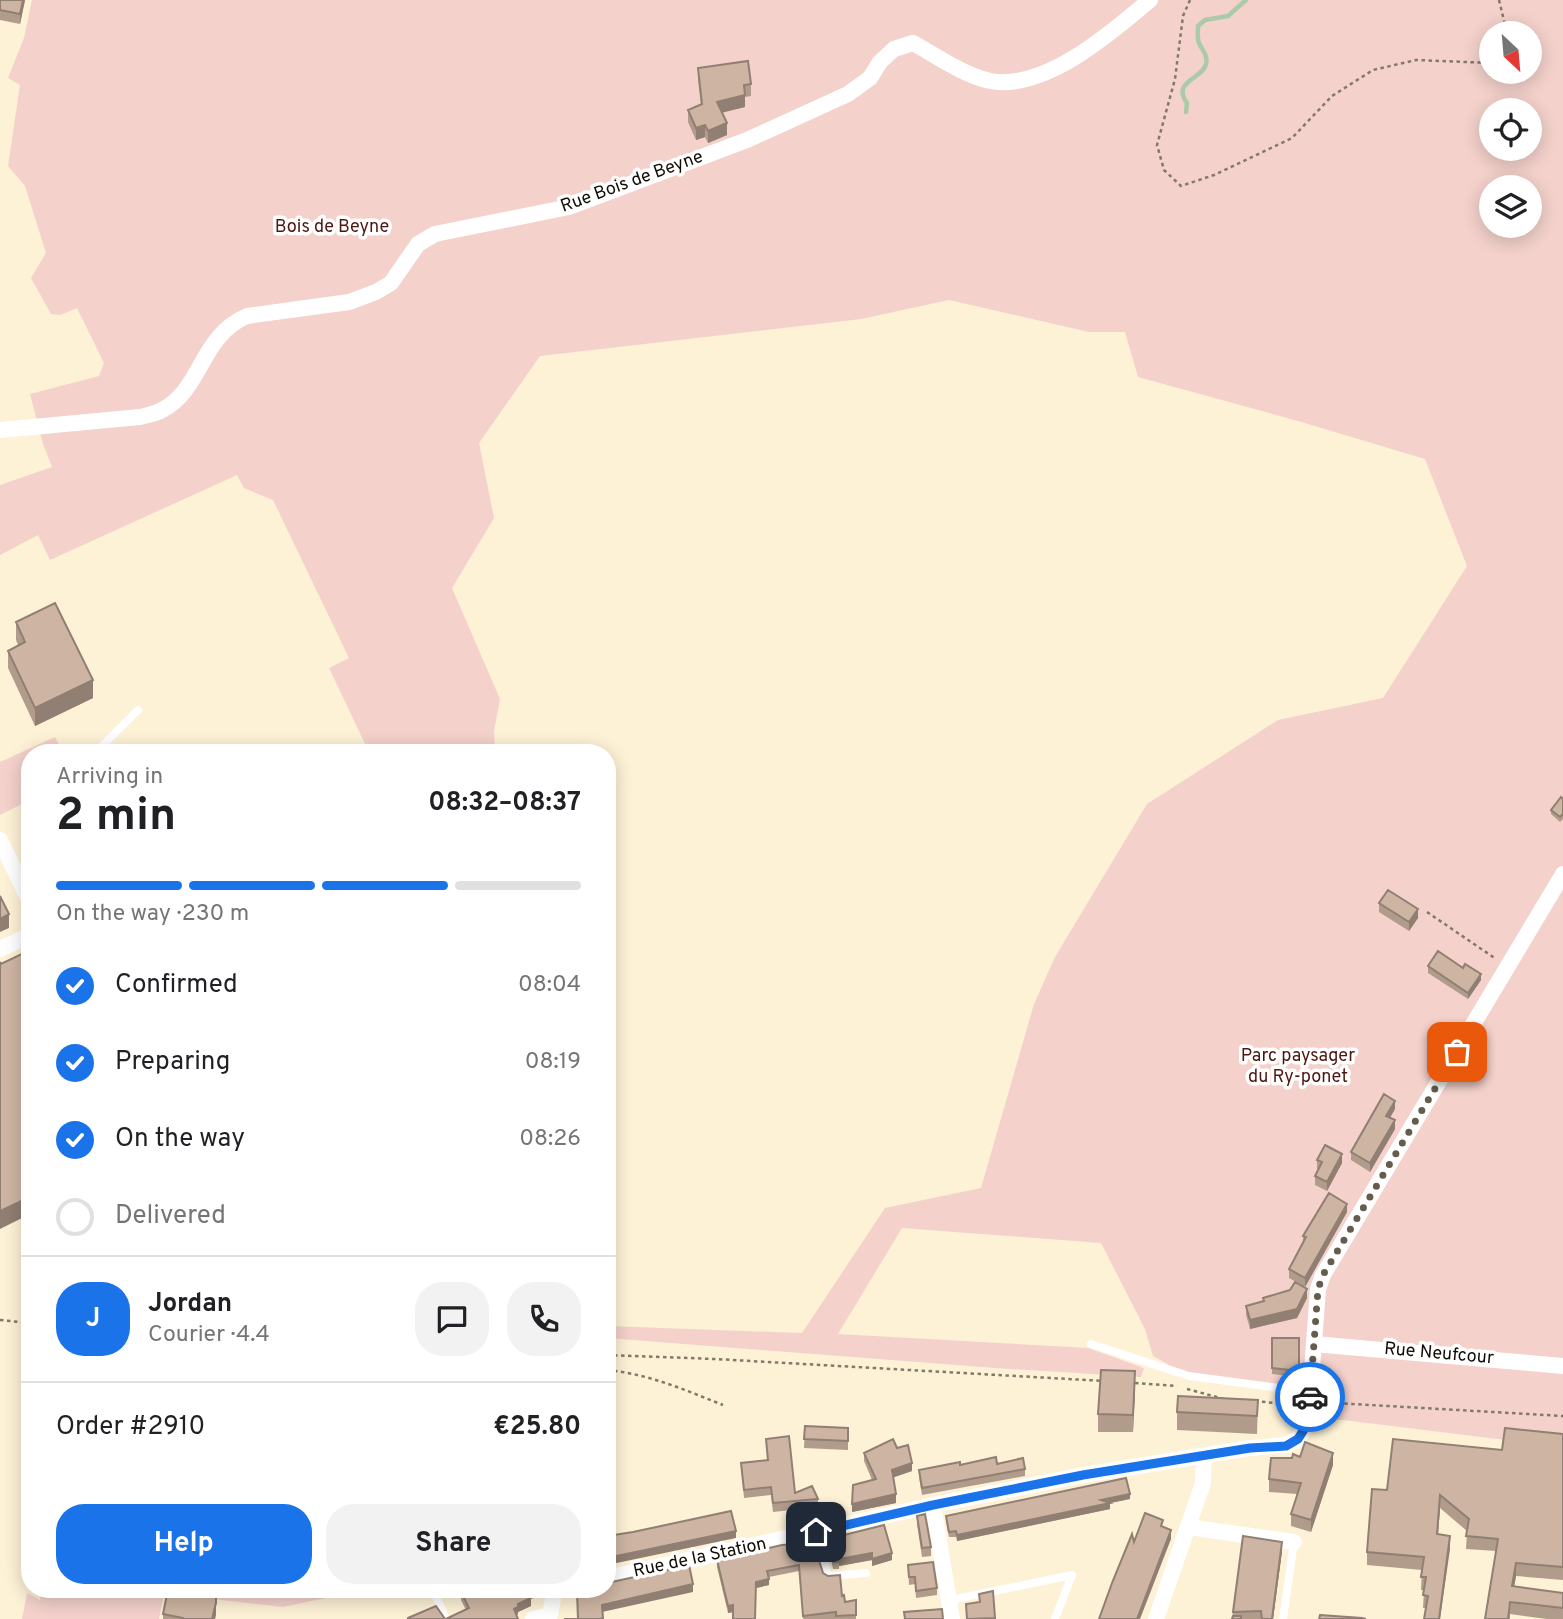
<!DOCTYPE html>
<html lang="en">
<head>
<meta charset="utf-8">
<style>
  body { margin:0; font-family:Overpass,sans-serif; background:#f2f2f2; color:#202124; height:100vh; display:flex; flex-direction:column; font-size:26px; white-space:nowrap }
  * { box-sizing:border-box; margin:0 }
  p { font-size:23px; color:#757577 }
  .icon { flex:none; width:38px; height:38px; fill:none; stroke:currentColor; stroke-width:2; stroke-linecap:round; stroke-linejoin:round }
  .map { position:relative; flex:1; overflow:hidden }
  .drawer { position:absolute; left:21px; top:744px; width:595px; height:854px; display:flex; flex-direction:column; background:#fff; border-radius:28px; box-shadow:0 4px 18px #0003 }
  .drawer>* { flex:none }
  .needle { width:46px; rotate:154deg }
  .fabs { position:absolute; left:1479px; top:21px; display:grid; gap:14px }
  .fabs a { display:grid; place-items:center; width:63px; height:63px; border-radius:50%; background:#fff; box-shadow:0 4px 18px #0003; font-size:35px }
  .pin { position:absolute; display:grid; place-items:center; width:60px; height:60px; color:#fff; margin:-30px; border-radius:14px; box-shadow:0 4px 10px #0006 }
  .courier { position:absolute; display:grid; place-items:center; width:70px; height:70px; margin:-35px; border:5px solid #1a73e8; border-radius:50%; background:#fff; color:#222; box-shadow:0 2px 9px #0007 }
  .headline em { font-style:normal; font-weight:700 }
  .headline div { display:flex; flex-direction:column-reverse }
  .headline { display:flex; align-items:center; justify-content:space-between; height:119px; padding:0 35px }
  h1 { font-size:46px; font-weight:700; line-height:52px }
  .bar { display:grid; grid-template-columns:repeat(4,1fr); gap:10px 7px; align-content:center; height:84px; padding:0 35px }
  .bar i { height:9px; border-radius:5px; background:#e0e0e0 }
  .bar .current { background:#1a73e8 }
  .bar p { grid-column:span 4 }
  .line { display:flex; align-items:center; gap:18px; padding:0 35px; border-top:2px solid #e0e0e0 }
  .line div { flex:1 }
  .round { display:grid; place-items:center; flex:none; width:74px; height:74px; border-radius:28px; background:#f2f2f2 }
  ol { padding:0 35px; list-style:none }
  li { display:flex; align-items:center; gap:21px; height:77px }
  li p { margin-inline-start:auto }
  li .icon { padding:7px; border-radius:50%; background:#1a73e8; color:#fff; stroke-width:4 }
  li:last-child { color:#757577 }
  li i { width:38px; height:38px; border:4px solid #e0e0e0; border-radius:50% }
  .action { display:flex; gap:14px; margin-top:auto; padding:14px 35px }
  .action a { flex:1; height:80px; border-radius:28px; background:#1a73e8; color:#fff; font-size:28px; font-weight:700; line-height:80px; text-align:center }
  .action a+a { background:#f2f2f2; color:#202124 }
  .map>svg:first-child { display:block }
</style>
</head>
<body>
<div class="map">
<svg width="1563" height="1619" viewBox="0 0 1563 1619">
  <rect width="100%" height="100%" fill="#fdf1d6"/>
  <!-- green -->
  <path fill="#f4d1cb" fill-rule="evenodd" d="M32 0H1563V1447L1343 1420H1314L1310 1392 1189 1376 1153 1356 1145 1329 1101 1243 902 1228 838 1334 1088 1348 1144 1368 1141 1377 995 1368 607 1338V1326L802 1333 885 1208 981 1188 1034 1004 1055 957 1147 804 1278 720 1383 698 1467 566 1425 459 1298 421 1138 377 1125 332H1089L949 300 861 319 540 356 479 443 494 518 452 588 500 699 494 731 495 752H369L329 668 349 658 273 500 244 488 237 475 50 560 38 535 0 555V485L52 467 43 444 30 394 99 376 104 363 77 308 60 315 51 314 31 278 46 253 25 186 8 166 20 85 8 78 24 38ZM1491 33H1530V72H1491ZM1491 110H1530V149H1491ZM1491 187H1530V226H1491Z
    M55 737 63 752H30V800L0 815V762Z
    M42 1589H165L159 1619H22L27 1593 40 1600Z
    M212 1589H369L283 1607 212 1599Z"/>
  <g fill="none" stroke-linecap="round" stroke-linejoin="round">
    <!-- stream -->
    <path stroke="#aacaaa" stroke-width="4.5" d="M1186 112 1187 103C1171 81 1203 79 1206 64 1208 55 1202 50 1199 43 1197 39 1198 31 1198 26L1205 20 1228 16 1246 0"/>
    <!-- path -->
    <path stroke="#827a69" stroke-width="2.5" stroke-dasharray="3.5 3.5" stroke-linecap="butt" d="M1190 0 1183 16 1175 79 1157 145 1164 170 1181 186 1214 175 1292 138 1332 96 1373 70 1416 60 1491 63
      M1499 0 1507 33
      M1427 912 1496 959
      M0 1320 30 1323
      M607 1355 715 1359 1104 1381
      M607 1370C649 1374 685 1390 723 1405
      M1135 1383 1177 1386
      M1187 1389 1224 1399
      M1255 1401 1294 1405
      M1324 1407 1335 1403 1563 1416"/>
    <!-- service -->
    <path stroke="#fff" stroke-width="8" d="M96 752 138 710
      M1091 1344 1189 1376 1310 1392
      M816 1532 828 1576 866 1573
      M433 1590 446 1619
      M951 1600 1072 1575 1055 1619
      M1283 1619 1294 1542"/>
    <!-- minor -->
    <path stroke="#fff" stroke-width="16" d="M0 430 140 417C147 415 156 414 162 410 202 390 200 336 247 316L349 302 376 292 391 283 418 244 435 234 569 207 747 140 848 94 870 78 880 62 894 49 913 43C937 56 963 75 990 81 1045 91 1111 33 1150 0
      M0 840 30 902
      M0 949 30 935
      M1314 1344 1563 1366
      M933 1505 952 1619
      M1188 1527 1294 1542
      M607 1578 933 1505 1083 1475 1250 1448 1286 1445 1298 1439 1308 1423 1318 1289 1323 1275 1563 874
      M533 1619 550 1615
      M549 1619 555 1589
      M1156 1619 1203 1483 1204 1456"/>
  </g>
  <!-- wall -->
  <path fill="#b19c8c" d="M0 0H25L20 24 0 20Z
    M698 68 751 84V96L745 97V107L722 112 727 135 708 143 705 137 696 140 688 122V110L701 105 698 80Z
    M16 622 93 698 35 726 8 668V651L18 645 16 640Z
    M1563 799V819L1560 822 1551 814V810Z
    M1379 903 1418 918 1409 931 1379 912Z
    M1428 966 1481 980 1468 999 1428 973Z
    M1395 1109 1390 1118 1395 1129 1370 1172 1351 1160V1152Z
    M1317 1160 1342 1163 1327 1191 1315 1185V1176L1318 1169H1317Z
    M1347 1212 1305 1287 1289 1278V1269L1303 1243V1236Z
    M1263 1298H1307L1297 1318 1250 1329 1246 1315V1306L1263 1301Z
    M1272 1338H1299V1377L1272 1374Z
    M1135 1389 1133 1432H1098V1414Z
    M1258 1400 1257 1434 1177 1430V1412Z
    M805 1426 848 1428V1450L804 1448Z
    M1563 1434V1580L1516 1576 1514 1586 1563 1593V1619H1547L1510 1614V1619H1485L1496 1551 1466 1549 1467 1531 1440 1508 1438 1534 1450 1549 1426 1608H1423L1424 1590H1421L1422 1570 1367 1565V1552L1387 1490 1502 1450Z
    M766 1439 795 1493 818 1499V1507L773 1512 771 1495 744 1498 741 1463 767 1460Z
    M897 1448 912 1471 893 1477 896 1503 852 1512 872 1480 864 1461V1453Z
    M1300 1457 1333 1465 1311 1532 1291 1526V1514L1297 1494 1269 1492V1479L1292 1458Z
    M997 1464 1025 1469V1476L922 1495 919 1477V1470L960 1465Z
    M1130 1499 1110 1503V1509L957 1541 956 1537H949L946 1522V1516Z
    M917 1516 931 1547V1556L922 1557 917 1524Z
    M828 1539 892 1560 872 1566V1560L839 1566V1569H833L828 1546Z
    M793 1546 823 1573 842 1596 845 1602 856 1600V1619H803L799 1571 769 1577V1585L756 1588 733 1612 728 1613 717 1567V1560Z
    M1282 1551 1273 1619H1232L1233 1612Z
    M908 1565 937 1588V1595L916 1598 915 1584 909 1585Z
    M168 1589H193L192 1590 216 1614 215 1619H163V1614Z
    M461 1592 531 1606 518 1612V1614L466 1610 461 1600Z"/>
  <!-- shaded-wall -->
  <path fill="#907f72" d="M23 0H25L20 24V14Z
    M745 95V107L717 114V102Z
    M727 123V135L708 143V131Z
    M705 125V137L696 140V128Z
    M93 680V698L35 726V708Z
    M1418 909V918L1409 931V922Z
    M9 914V928L0 932V919Z
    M1481 974V980L1468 999V993Z
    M1395 1101V1109L1386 1124V1116Z
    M1395 1120V1129L1370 1172V1163Z
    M1342 1154V1163L1327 1191V1182Z
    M30 1197V1214L0 1229V1211Z
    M1347 1204V1212L1305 1287V1278Z
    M1307 1289V1298L1297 1318 1250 1329V1320Z
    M1135 1371V1389L1133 1432V1415Z
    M1333 1453V1465L1311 1532V1520Z
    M912 1463V1471L892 1478V1470Z
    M896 1494V1503L852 1512V1504Z
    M1130 1494V1499L1110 1503V1509L957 1541V1535Z
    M1440 1495V1508L1437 1547V1534Z
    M1171 1530V1539L1140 1619H1137Z
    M736 1531V1538L607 1565V1558Z
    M1450 1536V1549L1440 1619H1439Z
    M1282 1542V1551L1273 1619H1272Z
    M872 1553V1560L839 1566V1559Z
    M892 1553V1560L872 1566V1559Z
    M1516 1563V1576L1512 1599V1586Z
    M769 1579V1585L756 1588V1582Z
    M693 1584V1592L602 1612V1605Z
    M531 1598V1606L518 1612V1614L514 1616V1609L518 1604Z
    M216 1603V1614L215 1619H212Z
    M733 1605V1612L728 1613V1606Z"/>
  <!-- building -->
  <path fill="#ceb5a3" stroke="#907f72" stroke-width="2" d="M0 0H23L20 14 0 10Z
    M748 61 751 84 744 85 745 95 717 102 727 123 708 131 705 125 696 128 688 110 702 104 698 68Z
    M55 603 93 680 35 708 8 651 25 642 16 622Z
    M1561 797 1563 799V814L1560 817 1551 810Z
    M1388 890 1418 909 1409 922 1379 903Z
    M0 896 9 914 0 919Z
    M30 950V1197L0 1211V962L1 964Z
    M1438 951 1463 968 1465 964 1481 974 1468 993 1428 966Z
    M1384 1094 1395 1101 1386 1116 1395 1120 1370 1163 1351 1152Z
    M1325 1145 1342 1154 1327 1182 1315 1176 1322 1162 1317 1160Z
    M1329 1193 1347 1204 1305 1278 1289 1269 1306 1237 1303 1236Z
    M1295 1282 1307 1289 1297 1309 1250 1320 1246 1306 1264 1301 1263 1298 1290 1290Z
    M1272 1338H1299V1371L1272 1368Z
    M1101 1370 1135 1371 1133 1415 1098 1414Z
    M1178 1396 1258 1400 1257 1416 1177 1412Z
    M805 1426 848 1428V1441L804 1439Z
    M1505 1428 1563 1434V1567L1516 1563 1512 1586 1563 1593V1608L1510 1602 1508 1619H1485L1498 1539 1466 1536 1469 1519 1440 1495 1437 1534 1450 1536 1439 1619H1424L1428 1596 1423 1595 1426 1577H1421L1424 1557 1367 1552 1372 1489 1387 1490 1393 1439 1502 1450Z
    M789 1436 795 1493 812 1486 818 1499 773 1503 771 1487 744 1490 741 1463 768 1460 766 1439Z
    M893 1439 897 1448 908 1445 912 1463 892 1470 896 1494 852 1504 853 1485 876 1479 864 1453Z
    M1305 1442 1333 1453 1311 1520 1291 1514 1301 1483 1269 1479 1271 1458H1292L1293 1454 1300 1457Z
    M996 1457 997 1464 1023 1458 1025 1469 922 1488 919 1470 960 1462V1465Z
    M1126 1478 1130 1494 1101 1500 1110 1503 957 1535 956 1531 949 1532 946 1516Z
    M731 1511 736 1531 607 1558V1536L633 1532Z
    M1145 1513 1163 1520 1161 1526 1171 1530 1137 1619H1099L1112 1583 1132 1534 1134 1542Z
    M925 1514 931 1547 922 1548 917 1516Z
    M884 1525 892 1553 872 1559V1553L839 1559V1562H833L828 1539Z
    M1243 1536 1282 1542 1272 1619H1262L1261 1611 1233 1612Z
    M792 1544 793 1546 814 1544 823 1573 828 1576 840 1575 842 1596 844 1595 845 1602 856 1600V1615L836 1616V1612L803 1616 799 1565 767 1571 769 1579 756 1582 755 1619H733V1605L728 1606 717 1560 782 1545Z
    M933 1562 937 1588 916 1591 915 1577H909L908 1565Z
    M689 1565 693 1584 602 1605 603 1618 600 1619H564H578L577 1592 579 1589H607V1583Z
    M168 1589H190V1590L216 1591V1603L212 1619H183V1618L163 1614Z
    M469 1589H519L531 1598 518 1604V1607L514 1609 518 1619H446L469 1608 461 1592Z
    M993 1591 995 1618 967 1619 966 1604 980 1602 979 1594Z
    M436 1606 445 1619H408V1618Z
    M942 1609 943 1619H905L904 1612Z
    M1320 1615 1362 1618 1366 1619H1319Z
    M1233 1616H1241V1619H1232Z"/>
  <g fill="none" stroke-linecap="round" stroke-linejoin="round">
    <!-- done -->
    <path stroke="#645d4e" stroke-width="7" stroke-dasharray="0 12.6" d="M1310 1397 1318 1289 1323 1275 1457 1052"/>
    <!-- route -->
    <path stroke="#1a73e8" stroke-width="9" d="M816 1532 933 1505 1083 1475 1250 1448 1286 1446 1298 1439 1308 1423 1310 1397"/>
  </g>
  <g text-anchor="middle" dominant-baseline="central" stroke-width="7" stroke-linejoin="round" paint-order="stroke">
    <!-- street labels -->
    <g font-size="18" fill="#110d05" stroke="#fff">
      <text transform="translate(632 182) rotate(-20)">Rue Bois de Beyne</text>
      <text transform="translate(1439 1354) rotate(5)">Rue Neufcour</text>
      <text transform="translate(700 1558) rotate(-12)">Rue de la Station</text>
    </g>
    <!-- park labels -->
    <g font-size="18" fill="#4e160f" stroke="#fff">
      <text x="332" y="227">Bois de Beyne</text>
      <text x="1298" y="1056">Parc paysager<tspan x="1298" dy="21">du Ry-ponet</tspan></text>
    </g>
  </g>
</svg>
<div class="fabs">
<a><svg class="needle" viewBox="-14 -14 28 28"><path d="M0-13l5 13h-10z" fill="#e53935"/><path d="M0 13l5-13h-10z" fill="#757577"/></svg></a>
<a><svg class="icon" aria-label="locate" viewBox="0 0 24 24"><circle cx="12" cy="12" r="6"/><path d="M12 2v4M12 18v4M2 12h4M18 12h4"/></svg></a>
<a><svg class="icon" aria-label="layers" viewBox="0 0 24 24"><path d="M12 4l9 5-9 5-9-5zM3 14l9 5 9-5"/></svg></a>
</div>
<div class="pin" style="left:1457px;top:1052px;background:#ea580c"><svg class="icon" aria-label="bag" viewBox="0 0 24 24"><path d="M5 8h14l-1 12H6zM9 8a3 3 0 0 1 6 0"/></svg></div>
<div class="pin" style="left:816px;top:1532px;background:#1f2937"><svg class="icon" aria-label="home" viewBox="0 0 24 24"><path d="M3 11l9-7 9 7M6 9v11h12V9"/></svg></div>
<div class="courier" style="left:1310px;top:1397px"><svg class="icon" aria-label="car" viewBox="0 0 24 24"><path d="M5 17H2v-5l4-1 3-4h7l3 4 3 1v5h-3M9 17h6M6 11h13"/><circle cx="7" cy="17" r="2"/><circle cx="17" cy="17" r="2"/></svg></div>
<section class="drawer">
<div class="headline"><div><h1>2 min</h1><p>Arriving in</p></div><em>08:32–08:37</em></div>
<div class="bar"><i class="current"></i><i class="current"></i><i class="current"></i><i></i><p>On the way · 230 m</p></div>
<ol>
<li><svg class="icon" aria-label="check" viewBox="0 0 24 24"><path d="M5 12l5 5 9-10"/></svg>Confirmed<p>08:04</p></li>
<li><svg class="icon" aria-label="check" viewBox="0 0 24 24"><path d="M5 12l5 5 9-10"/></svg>Preparing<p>08:19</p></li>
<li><svg class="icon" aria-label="check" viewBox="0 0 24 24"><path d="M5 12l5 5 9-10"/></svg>On the way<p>08:26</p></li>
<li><i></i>Delivered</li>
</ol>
<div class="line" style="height:126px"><b class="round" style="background:#1a73e8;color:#fff">J</b><div><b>Jordan</b><p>Courier · 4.4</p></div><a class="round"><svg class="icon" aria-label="chat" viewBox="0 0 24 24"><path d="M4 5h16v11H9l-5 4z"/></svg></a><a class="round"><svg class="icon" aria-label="phone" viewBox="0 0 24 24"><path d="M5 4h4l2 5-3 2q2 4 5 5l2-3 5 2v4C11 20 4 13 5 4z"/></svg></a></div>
<div class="line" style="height:91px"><div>Order #2910</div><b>€25.80</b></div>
<div class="action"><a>Help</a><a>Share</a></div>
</section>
</div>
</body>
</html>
